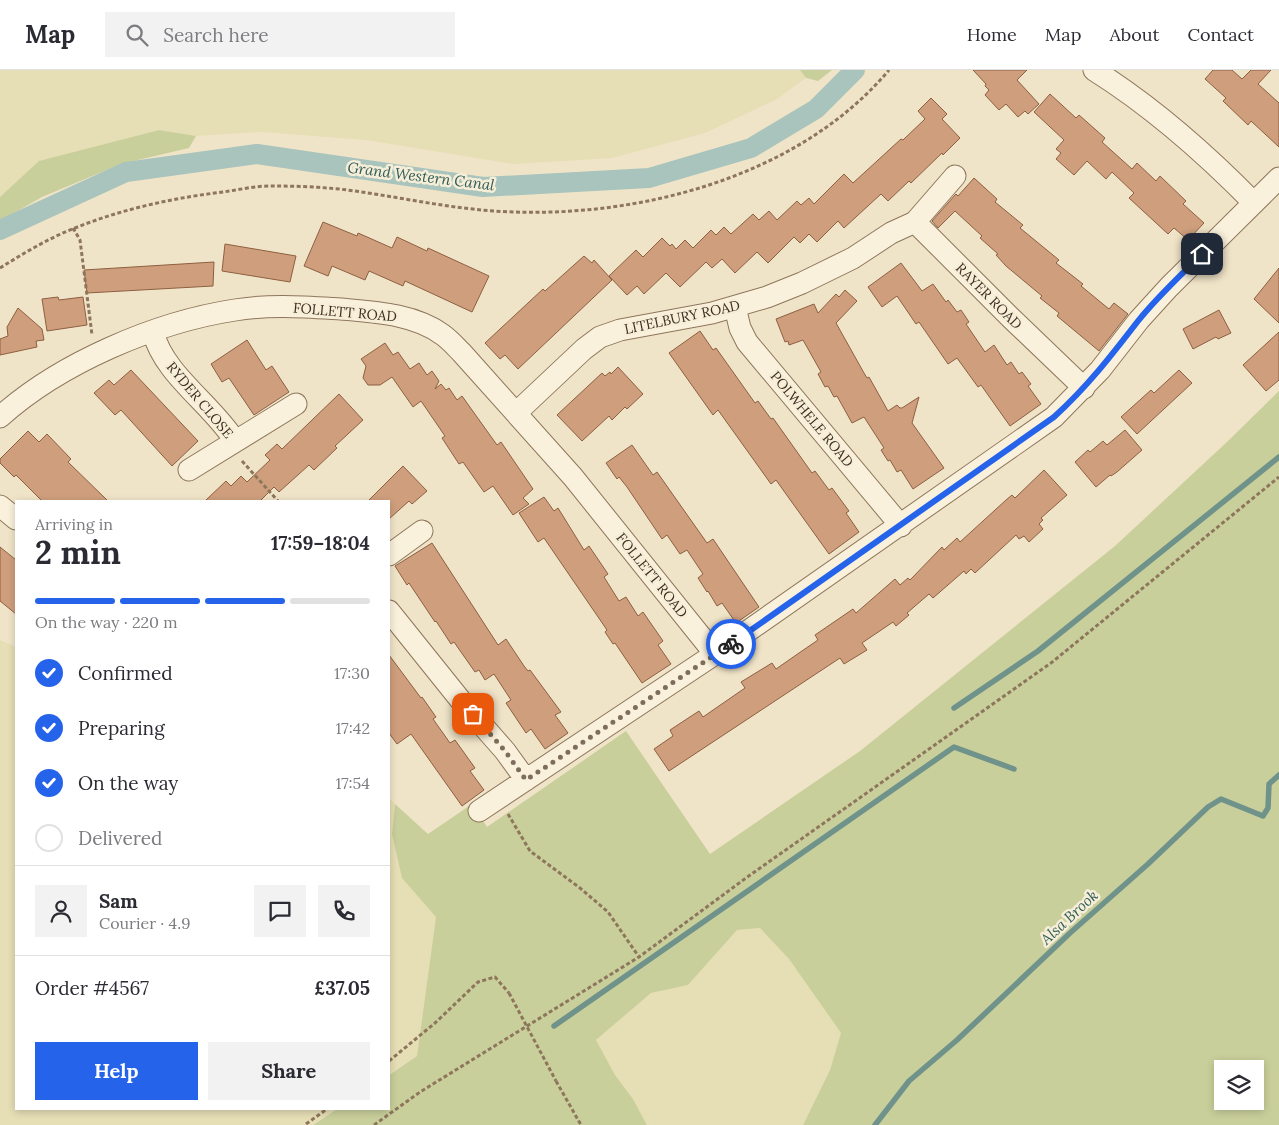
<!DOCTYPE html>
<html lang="en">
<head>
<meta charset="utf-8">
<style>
  body { margin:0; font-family:Lora,serif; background:#f2f2f3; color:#2b2b33; height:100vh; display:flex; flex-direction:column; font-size:19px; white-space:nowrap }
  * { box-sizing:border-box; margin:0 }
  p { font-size:16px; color:#7c7c81 }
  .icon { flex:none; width:28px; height:28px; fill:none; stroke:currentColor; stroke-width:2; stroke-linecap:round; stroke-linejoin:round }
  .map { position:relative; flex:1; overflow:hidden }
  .panel { position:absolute; left:15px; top:430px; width:375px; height:610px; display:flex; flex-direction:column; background:#fff; border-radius:0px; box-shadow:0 2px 8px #0003 }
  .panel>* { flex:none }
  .fabs { position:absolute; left:1214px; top:990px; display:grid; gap:10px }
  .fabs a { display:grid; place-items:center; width:50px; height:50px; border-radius:0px; background:#fff; box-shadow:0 2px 8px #0003; font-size:25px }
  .pin { position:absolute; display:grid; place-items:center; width:42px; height:42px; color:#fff; margin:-21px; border-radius:10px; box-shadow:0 2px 8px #0006 }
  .courier { position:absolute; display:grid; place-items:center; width:50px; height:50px; margin:-25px; border:4px solid #2563eb; border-radius:50%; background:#fff; color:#222; box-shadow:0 1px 6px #0007 }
  .headline em { font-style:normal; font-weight:800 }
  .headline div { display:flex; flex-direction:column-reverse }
  .headline { display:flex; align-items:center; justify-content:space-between; height:85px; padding:0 20px }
  h1 { font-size:32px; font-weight:800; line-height:38px }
  .bar { display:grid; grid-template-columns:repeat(4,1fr); gap:8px 5px; align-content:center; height:60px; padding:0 20px }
  .bar i { height:6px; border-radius:4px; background:#e1e1e2 }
  .bar .current { background:#2563eb }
  .bar p { grid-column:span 4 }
  .line { display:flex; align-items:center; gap:12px; padding:0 20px; border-top:1px solid #e1e1e2 }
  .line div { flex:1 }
  .round { display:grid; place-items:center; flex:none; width:52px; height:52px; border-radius:0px; background:#f2f2f3 }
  ol { padding:0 20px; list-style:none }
  li { display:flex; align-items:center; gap:15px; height:55px }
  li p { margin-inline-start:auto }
  li .icon { padding:5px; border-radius:50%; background:#2563eb; color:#fff; stroke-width:4 }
  li:last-child { color:#7c7c81 }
  li i { width:28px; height:28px; border:2px solid #e1e1e2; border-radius:50% }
  .button { display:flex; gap:10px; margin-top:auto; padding:10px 20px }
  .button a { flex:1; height:58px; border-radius:0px; background:#2563eb; color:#fff; font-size:20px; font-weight:800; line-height:58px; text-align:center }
  .button a+a { background:#f2f2f3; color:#2b2b33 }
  header { display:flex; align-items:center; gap:30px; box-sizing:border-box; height:70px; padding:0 25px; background:#fff; border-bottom:1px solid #e1e1e2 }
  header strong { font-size:24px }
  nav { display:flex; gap:28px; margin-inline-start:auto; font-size:18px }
  .search { width:350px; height:45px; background:#f2f2f3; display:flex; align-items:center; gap:12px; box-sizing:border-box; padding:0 18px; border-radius:0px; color:#7c7c81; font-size:19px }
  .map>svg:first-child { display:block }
</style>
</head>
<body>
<header>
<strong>Map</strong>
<div class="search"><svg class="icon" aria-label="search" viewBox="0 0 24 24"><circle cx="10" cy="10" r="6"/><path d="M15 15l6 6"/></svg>Search here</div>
<nav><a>Home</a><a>Map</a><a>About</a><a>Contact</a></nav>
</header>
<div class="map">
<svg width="1279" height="1055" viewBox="0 0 1279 1055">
  <rect width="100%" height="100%" fill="#f0e4c8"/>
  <!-- farmland -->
  <path fill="#e6deb5" d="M0 0H800L806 8 777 29 705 63 612 88 513 94 366 70 261 62 196 66 159 60 40 91 0 127Z
    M0 570 16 577V1039H337L312 1055H0Z
    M389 728 395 734 392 764 436 847 417 986 389 1004Z
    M760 858 789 889 841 963 830 1000 803 1055H647L633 1029 615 1005 596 970 651 923 688 915 737 860Z"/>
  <!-- green -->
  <path fill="#c9cf9b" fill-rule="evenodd" d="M800 0H832L818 11 806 8Z
    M159 60 196 66 189 78 121 94 42 127 0 151V127L39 91Z
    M1279 321V1055H803L830 1000 841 963 789 889 760 858 737 860 688 915 651 923 596 970 615 1005 633 1029 647 1055H313L337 1039H389V1005L417 986 436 847 402 808 392 764 395 734 428 764 472 734 487 757 626 661 710 784 860 681 1115 476 1228 371ZM1222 999H1255V1031H1222Z"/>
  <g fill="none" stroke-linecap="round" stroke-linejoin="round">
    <!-- stream -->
    <path stroke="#6f938a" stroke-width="5.5" d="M954 638 1038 581 1279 387
      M554 956 954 677 1014 699
      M875 1055 909 1011 957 970 1070 863 1148 794 1208 737 1221 729 1263 746 1268 738 1269 714 1279 705"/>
    <!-- canal -->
    <path stroke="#a9c4bc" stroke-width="20" d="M0 160 126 102 257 84 483 117 649 108 751 78 816 39 855 0"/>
  </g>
  <!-- building -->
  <path fill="#cf9f7d" stroke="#8d5f41" d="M973 0H1027L1017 10 1039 34 1028 44 1025 41 1018 47 1006 34 999 40 985 25 989 20 985 16 986 14Z
    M1213 0H1232L1242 9 1251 0H1271L1258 14 1279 33V77L1251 51 1248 55 1223 31 1226 28 1205 9Z
    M1050 24 1076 48 1079 45 1105 68 1102 72 1132 99 1137 93 1156 111 1160 106 1186 131 1183 134 1204 153 1188 170 1174 158 1168 164 1129 128 1134 123 1112 102 1106 109 1087 91 1074 105 1056 89 1061 83 1056 79 1064 70 1034 42Z
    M931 28 947 44 942 49 960 68 943 85 942 83 911 113 909 111 888 131 881 124 844 158 838 151 817 172 809 164 800 173 794 167 768 193 757 182 735 203 722 189 712 198 706 192 680 217 666 203 644 224 637 216 627 225 609 206 636 180 643 187 662 168 670 176 672 174 676 179 685 170 693 178 711 160 716 165 724 157 731 164 753 144 759 150 769 141 777 150 797 131 801 135 809 128 814 134 844 104 853 113 901 69 903 70 925 49 918 41Z
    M974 108 997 129 995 132 1023 155 1020 158 1059 190 1056 193 1083 214 1081 216 1109 239 1114 233 1128 244 1099 281 1057 246 1059 243 1040 228 1042 226 1006 196 996 185 998 184 980 168 982 166 955 141 938 158 932 151 956 124 958 126Z
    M323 152 357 166 358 163 392 178 397 167 427 181 428 178 489 206 472 242 405 211 403 216 369 201 365 210 332 196 328 206 304 196Z
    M225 174 296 186 290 212 222 201Z
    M584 186 592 193 594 190 612 210 518 299 505 285 500 289 485 273 543 219 545 221Z
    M214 192 213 216 87 223 84 200Z
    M901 193 922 221 933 214 946 232 948 230 957 242 961 240 969 252 966 254 985 282 994 275 1007 295 1011 292 1019 304 1022 302 1031 314 1028 316 1041 334 1010 356 981 315 978 317 957 288 948 294 919 252 916 254 897 226 882 237 868 217Z
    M1279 198V253L1254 229Z
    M845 220 857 231 836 253 864 303 867 308 869 307 888 341 897 335 900 338H902L919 327 912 353 944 398 913 419 901 400 897 402 890 390 888 391 881 380 884 378 864 347 852 353 837 326 834 327 828 316 825 317 818 304 821 302 803 270 789 275 788 271 785 272 776 249 814 234 818 243 836 224 839 227Z
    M58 227 59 230 83 227 87 255 47 261 42 229Z
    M18 238 42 259 44 270 36 271 37 277 0 285V269L8 266 7 257Z
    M1219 240 1231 263 1218 269 1216 267 1193 279 1183 259Z
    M700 261 713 280 716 278 755 333 758 331 771 349 773 348 812 403 815 401 829 420 832 418 849 441 846 443 859 462 829 484 776 410 771 414 718 340 713 345 669 283Z
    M1279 262V310L1266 321 1243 295Z
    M247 270 266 300 272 296 289 322 254 345 229 308 222 312 211 294Z
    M385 273 393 285 398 282 410 299 419 293 427 305 432 301 439 311 435 319 441 314 446 320 449 318 457 330 462 326 497 375 501 372 533 419 523 428 529 434 513 445 493 416 484 422 463 392 459 394 442 368 445 366 421 331 413 337 392 307 380 315H368L363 308 366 296 361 289Z
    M618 297 643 324 627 339 625 337 612 350 609 346 582 371 557 345 602 303 605 306 610 302 611 304Z
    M131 300 198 371 172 396 121 340 115 345 94 323 109 310 114 315Z
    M1179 300 1192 313 1137 364 1121 347 1151 320 1154 323Z
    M339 324 363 350 335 376 337 378 314 400 309 395 279 422 274 417 260 431H205L226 411 231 416 241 406 247 412 270 390 265 385 277 374 282 379Z
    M1125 360 1142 380 1117 402 1111 406 1110 405 1096 417 1075 392 1088 380 1090 382 1103 371 1107 375Z
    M28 361 39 372 47 364 71 389 68 392 108 431H42L16 405 14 407 0 393V389Z
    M632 375 653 405 657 402 707 473 713 469 759 537 736 553 722 533 717 536 708 521 707 522 698 508 703 504 687 480 680 484 667 465 662 469 627 417 619 407 617 409 606 393Z
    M403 396 427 421 412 434 409 431 389 449V431H368Z
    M1044 400 1067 425 1041 448 1043 450 1039 454 1043 459 1029 472 1024 466 1019 469 1016 465 975 503 971 499 966 504 964 501 933 528 929 524 907 543 909 545 896 556 893 552 862 573 867 580 844 594 840 588 669 701 654 679 673 666 670 660 699 641 703 647 745 618 741 612 772 593 776 599 799 583 818 570 815 565 853 539 856 543 895 509 900 515 908 508 910 510 942 477 944 480 957 468 960 472 1006 430 1012 425 1015 428Z
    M544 427 554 441 558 438 584 480 589 476 608 504 604 507 619 531 626 527 638 546 643 542 663 571 658 575 671 594 642 613 615 573 613 574 605 562 607 560 544 468 538 472 519 443Z
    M432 473 498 575 506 569 524 596 528 601 530 600 561 642 555 645 568 663 545 679 531 659 526 663 506 633 511 630 494 604 485 610 479 600 475 602 454 572 451 574 436 551 435 552 409 513 407 515 395 496Z
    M0 477 16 490V544L0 531Z
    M389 585 421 628 422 627 436 647 433 649 450 673 455 670 475 698 470 701 484 720 462 736 411 664 397 674 389 663Z"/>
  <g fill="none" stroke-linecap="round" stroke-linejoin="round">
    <!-- minor casing -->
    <g stroke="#8d765c" stroke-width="23">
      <path id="minor" d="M1094 0C1153 37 1205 83 1254 133
        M915 152 955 106
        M735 237 740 258 747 272 901 456
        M153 262C164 305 212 334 235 371
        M516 343 584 279 600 267 620 260 712 243 767 227 802 213 853 188 891 163 915 152 1012 249 1084 318
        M0 347C60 293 156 252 235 240 270 234 307 237 341 239 375 242 415 244 443 265 450 270 456 277 462 283L573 407 715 584
        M189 400 296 334
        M0 436 16 449
        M389 485 422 461
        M389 541 462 632 505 681 526 710
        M479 741 715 584 1054 347 1100 300 1139 250 1169 217 1279 108"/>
    </g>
    <!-- path -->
    <path stroke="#8d765c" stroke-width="3" stroke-dasharray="4 2.5" stroke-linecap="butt" d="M73 158 80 170 92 265
      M0 198C24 183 49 168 75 158 122 139 173 128 223 122 238 120 254 116 270 116 298 116 327 117 355 121 397 127 439 136 482 140 623 153 795 112 889 0
      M242 391 278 431
      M508 744 530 781 580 818 608 842 639 887
      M389 991 435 953 478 912 495 907 509 923
      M556 1011 581 1055
      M306 1054 327 1039
      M374 1055 420 1022 639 887 746 808 1051 593 1279 407"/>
    <!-- minor -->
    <use href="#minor" stroke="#faf1dc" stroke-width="21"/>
    <!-- path-bridge -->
    <path stroke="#8d765c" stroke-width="3" stroke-dasharray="4 2.5" stroke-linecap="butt" d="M509 923 556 1011"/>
  </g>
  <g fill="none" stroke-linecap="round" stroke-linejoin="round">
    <!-- done -->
    <path stroke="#7c6e5b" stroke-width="5" stroke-dasharray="0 9" d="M473 644 505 681 526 710 731 574"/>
    <!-- route -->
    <path stroke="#2563eb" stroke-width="6" d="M731 574 1054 347C1087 317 1111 286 1138 251 1157 227 1180 206 1202 184"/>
  </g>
  <g text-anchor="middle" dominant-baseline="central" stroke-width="5" stroke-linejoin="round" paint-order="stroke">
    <!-- street labels -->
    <g font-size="14" fill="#3d2e20" stroke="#f7eed8">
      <text transform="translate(989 226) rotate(45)">RAYER ROAD</text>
      <text transform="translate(345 242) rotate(5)">FOLLETT ROAD</text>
      <text transform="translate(682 247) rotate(-12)">LITELBURY ROAD</text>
      <text transform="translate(200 330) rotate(50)">RYDER CLOSE</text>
      <text transform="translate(812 349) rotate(50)">POLWHELE ROAD</text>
      <text transform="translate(652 505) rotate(51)">FOLLETT ROAD</text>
    </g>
    <!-- water labels -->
    <g font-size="15" font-style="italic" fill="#2f5d5a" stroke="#f7eed8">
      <text transform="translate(421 106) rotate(7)">Grand Western Canal</text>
      <text transform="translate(1069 847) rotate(-43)">Alsa Brook</text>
    </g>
  </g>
</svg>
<div class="fabs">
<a><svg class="icon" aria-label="layers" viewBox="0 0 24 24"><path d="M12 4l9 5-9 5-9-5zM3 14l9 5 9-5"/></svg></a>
</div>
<div class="pin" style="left:473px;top:644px;background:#ea580c"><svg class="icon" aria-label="bag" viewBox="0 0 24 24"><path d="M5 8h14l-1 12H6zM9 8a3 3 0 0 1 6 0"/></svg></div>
<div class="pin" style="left:1202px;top:184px;background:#1f2937"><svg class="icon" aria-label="home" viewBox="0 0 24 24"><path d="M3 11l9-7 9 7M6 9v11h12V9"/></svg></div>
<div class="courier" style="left:731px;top:574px"><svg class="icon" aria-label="bike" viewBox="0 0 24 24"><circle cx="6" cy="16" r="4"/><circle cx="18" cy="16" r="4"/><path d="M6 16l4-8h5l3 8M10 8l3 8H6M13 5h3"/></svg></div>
<section class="panel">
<div class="headline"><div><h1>2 min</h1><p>Arriving in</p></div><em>17:59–18:04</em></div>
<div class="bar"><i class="current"></i><i class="current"></i><i class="current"></i><i></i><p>On the way · 220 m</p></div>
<ol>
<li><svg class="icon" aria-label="check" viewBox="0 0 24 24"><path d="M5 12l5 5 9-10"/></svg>Confirmed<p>17:30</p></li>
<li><svg class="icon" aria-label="check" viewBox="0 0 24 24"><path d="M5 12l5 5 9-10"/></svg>Preparing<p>17:42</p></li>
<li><svg class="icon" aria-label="check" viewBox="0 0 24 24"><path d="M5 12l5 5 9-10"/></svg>On the way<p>17:54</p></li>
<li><i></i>Delivered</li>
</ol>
<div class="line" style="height:90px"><a class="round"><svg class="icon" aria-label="person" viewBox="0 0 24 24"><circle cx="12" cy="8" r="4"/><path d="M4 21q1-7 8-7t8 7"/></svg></a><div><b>Sam</b><p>Courier · 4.9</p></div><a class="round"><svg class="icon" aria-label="chat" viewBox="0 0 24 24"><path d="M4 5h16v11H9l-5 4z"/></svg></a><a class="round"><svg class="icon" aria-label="phone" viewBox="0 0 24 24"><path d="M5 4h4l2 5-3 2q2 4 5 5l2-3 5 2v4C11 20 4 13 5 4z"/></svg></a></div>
<div class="line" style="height:65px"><div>Order #4567</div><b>£37.05</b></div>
<div class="button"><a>Help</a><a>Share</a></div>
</section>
</div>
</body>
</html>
